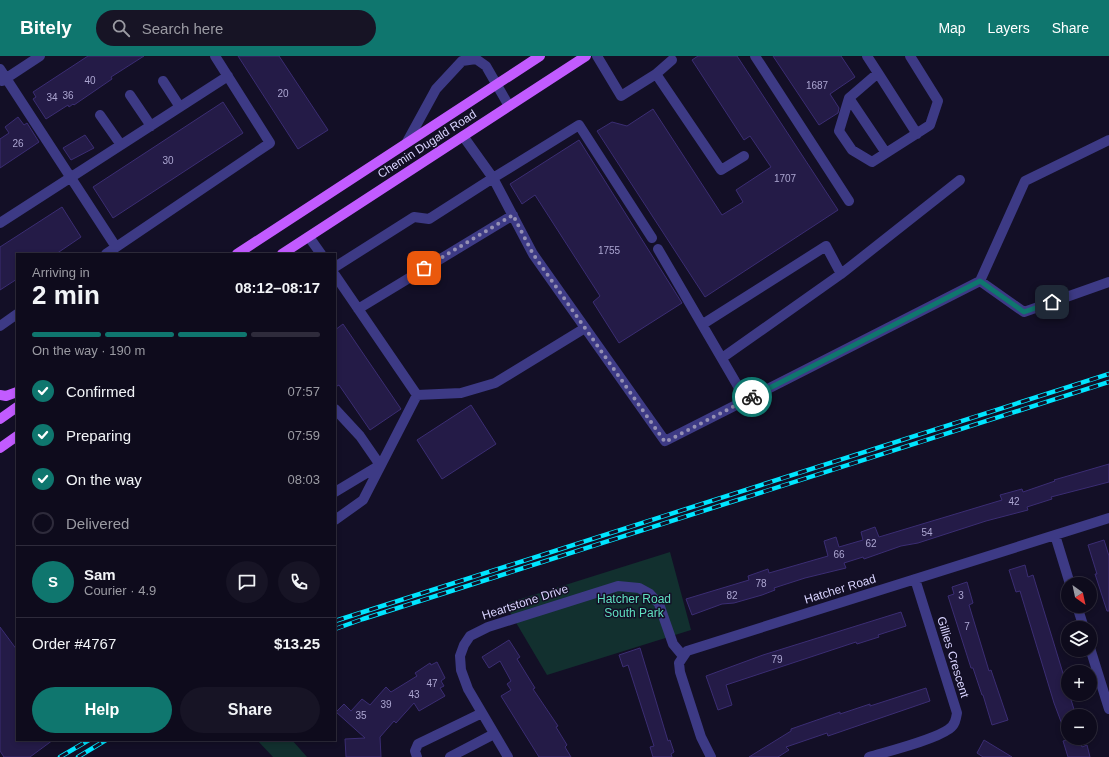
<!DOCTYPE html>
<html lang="en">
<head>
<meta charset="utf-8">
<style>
  body { margin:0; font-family:Helvetica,sans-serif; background:#171425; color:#f1f3f6; height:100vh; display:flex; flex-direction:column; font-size:15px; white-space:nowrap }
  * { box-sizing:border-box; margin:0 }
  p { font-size:13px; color:#9b9ba3 }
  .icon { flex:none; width:22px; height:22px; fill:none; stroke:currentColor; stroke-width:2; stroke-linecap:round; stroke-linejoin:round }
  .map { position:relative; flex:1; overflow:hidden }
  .drawer { position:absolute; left:16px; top:197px; width:320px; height:488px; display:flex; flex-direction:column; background:#0e0b1c; border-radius:0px; box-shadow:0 2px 6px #0003,0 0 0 1px #2e2b3b }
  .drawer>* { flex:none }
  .needle { width:26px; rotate:147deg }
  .buttons { position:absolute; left:1061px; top:521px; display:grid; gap:8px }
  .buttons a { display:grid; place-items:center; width:36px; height:36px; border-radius:50%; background:#0e0b1c; box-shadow:0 2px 6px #0003,0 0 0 1px #2e2b3b; font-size:20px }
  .pin { position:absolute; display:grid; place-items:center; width:34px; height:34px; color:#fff; margin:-17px; border-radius:8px; box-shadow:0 2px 6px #0006 }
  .courier { position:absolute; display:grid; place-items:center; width:40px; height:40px; margin:-20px; border:3px solid #0f766e; border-radius:50%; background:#fff; color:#222; box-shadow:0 1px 5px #0007 }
  .headline em { font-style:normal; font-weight:600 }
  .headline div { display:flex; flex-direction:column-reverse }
  .headline { display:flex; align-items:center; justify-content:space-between; height:68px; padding:0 16px }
  h1 { font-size:26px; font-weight:600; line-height:30px }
  .bar { display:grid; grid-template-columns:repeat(4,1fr); gap:6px 4px; align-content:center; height:48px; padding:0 16px }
  .bar i { height:5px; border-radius:3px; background:#2e2b3b }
  .bar .active { background:#0f766e }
  .bar p { grid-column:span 4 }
  .line { display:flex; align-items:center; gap:10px; padding:0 16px; border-top:1px solid #2e2b3b }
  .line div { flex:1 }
  .round { display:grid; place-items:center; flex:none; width:42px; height:42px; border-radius:21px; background:#171425 }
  ol { padding:0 16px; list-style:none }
  li { display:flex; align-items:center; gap:12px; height:44px }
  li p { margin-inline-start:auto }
  li .icon { padding:4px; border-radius:50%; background:#0f766e; color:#fff; stroke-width:4 }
  li:last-child { color:#9b9ba3 }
  li i { width:22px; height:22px; border:2px solid #2e2b3b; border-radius:50% }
  .primary-button { display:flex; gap:8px; margin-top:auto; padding:8px 16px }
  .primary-button a { flex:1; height:46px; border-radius:24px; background:#0f766e; color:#fff; font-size:16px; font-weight:600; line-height:46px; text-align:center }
  .primary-button a+a { background:#171425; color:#f1f3f6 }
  header { display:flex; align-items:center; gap:24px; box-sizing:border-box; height:56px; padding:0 20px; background:#0f766e; color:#fff }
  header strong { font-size:19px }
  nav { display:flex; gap:22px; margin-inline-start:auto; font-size:14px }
  .search { width:280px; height:36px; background:#171425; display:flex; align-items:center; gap:10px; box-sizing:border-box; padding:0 14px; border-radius:22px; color:#9b9ba3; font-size:15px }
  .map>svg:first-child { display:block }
</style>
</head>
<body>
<header>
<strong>Bitely</strong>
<div class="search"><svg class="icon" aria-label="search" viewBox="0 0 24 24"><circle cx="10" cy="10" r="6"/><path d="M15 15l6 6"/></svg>Search here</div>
<nav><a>Map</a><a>Layers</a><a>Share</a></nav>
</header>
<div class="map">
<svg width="1109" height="701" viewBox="0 0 1109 701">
  <rect width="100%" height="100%" fill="#130f26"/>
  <!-- green -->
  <path fill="#12302f" d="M670 496 691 574 547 619 505 548Z
    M257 684H292L307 701H273Z"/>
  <!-- building -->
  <path fill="#241b47" stroke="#3b2d73" d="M88 0H144L111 21 112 23 74 49 73 48 69 51 68 49 46 63 33 43 36 41 33 36Z
    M238 0H279L328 74 298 93Z
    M698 0H737L838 154 705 241 597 75 612 66 627 70 653 53 722 159 743 146 736 134 771 111 750 80 744 84 692 4Z
    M773 0H841L855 21 830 38 839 52 838 57 819 69Z
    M223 46 243 77 113 162 93 131Z
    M18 61 24 69 27 67 39 86 0 112V83L9 77 5 71Z
    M85 79 94 92 71 104 63 92Z
    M579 84 682 247 619 287 593 246 600 240 535 139 522 148 510 128Z
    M62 151 81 181 56 198H17V223L0 234V191Z
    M343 268 401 353 370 374 339 329 335 331V274Z
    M471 349 496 388 442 423 417 384Z
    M1109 408V426L1051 441 1052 443 1027 451 1028 454 986 465 918 487 901 490 864 503 863 501 844 507 846 512 805 522 774 532 775 534 762 539 734 547 722 548 692 559 686 543 749 524 748 520 768 513 769 517 828 500 824 485 836 481 839 491 863 484 861 476 875 471 879 481 1002 444 1000 439 1022 433 1023 436 1055 425 1054 424Z
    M1104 484 1109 500V555H1107L1095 518H1097L1088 489Z
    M1025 509 1028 521 1033 519 1076 660H1068V679H1066L1054 647 1020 535 1016 536 1009 514Z
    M967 526 973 547 969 549 989 615 991 614 1008 664 992 669 983 639H982L973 612H971L948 540 954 538 952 531Z
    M901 556 906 570 878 579 879 581 857 588 856 586 726 629 732 649 718 654 706 620 763 599Z
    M0 571 17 594V684H53L30 701H4L0 695Z
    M509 584 520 601 517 603 535 632 533 633 558 670 556 671 567 689 565 691 571 701H539L501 640 511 634 507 628 511 625 500 605 489 612 482 601Z
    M640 592 668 685 670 684 674 696 671 698 672 701H653L650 691 654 690 628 609 623 611 619 599Z
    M437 606 445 622 441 625 444 630 440 632 445 640 419 655 414 647 396 667 394 665 380 681 381 701H346L345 683 365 682 336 656 344 648 351 655 362 643 370 649 386 631 391 636 417 620 415 617 430 607 431 609Z
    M926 632 930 645 828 680 827 677 786 691 789 694 778 701H749L791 675V673L840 656V658L870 648V650Z
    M1067 682H1079L1082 691 1087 689 1090 701H1068L1063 685 1067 684Z
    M984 684 1012 701H983L977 697Z"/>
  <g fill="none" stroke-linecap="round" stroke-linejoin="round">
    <!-- minor -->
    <path stroke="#3d3a85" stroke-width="10" d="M597 0 621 40 656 18 721 114 744 100
      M755 0 849 145
      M867 0 878 17
      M910 0 938 45 930 69 872 106 852 94 839 75 849 42 878 17 917 78
      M0 13 116 191
      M656 18 672 4
      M2 25 40 0
      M163 25 180 51
      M130 39 151 70
      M849 42 886 97
      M100 59 121 89
      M407 86 436 33 462 5 476 3 486 10 509 50
      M0 167 228 20
      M309 181 321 198
      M652 182 579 69 493 122 533 198 665 385 746 344 658 193
      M106 198 270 87 215 0
      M335 211 414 161 429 163 493 122 463 80
      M335 219 417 339 461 337 495 327 585 272
      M980 225 1025 125 1109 84
      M358 253 513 159
      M703 268 826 190 841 218 960 124
      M0 270 17 258
      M722 302 841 218
      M746 344 980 225 1024 256 1109 226
      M335 353 360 380 380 409 335 436
      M335 464 363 444 417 339
      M1055 479 1070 528
      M1077 550 1084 572
      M1090 592 1109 653
      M417 701 415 695 418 688 482 657
      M450 701 494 678
      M508 701 468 633 461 614 460 600 464 589 470 580 488 571 618 530 639 532 650 538 659 548 673 588 683 600
      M711 701 701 681 680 616 679 607 687 595 1109 462
      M869 701C889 695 934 684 949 673 955 669 956 663 957 657L915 523"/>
    <!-- major -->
    <path stroke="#c25bff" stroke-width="10" d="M237 198 540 0
      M282 198 586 0
      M0 339 6 340 17 336
      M0 363 17 351
      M0 392 17 380"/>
    <!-- rail casing -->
    <g stroke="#00e5ff" stroke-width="4.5">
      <path id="rail" d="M335 565 1109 318
        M335 573 363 563 1109 326
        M60 701 89 684
        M78 701 106 684"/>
    </g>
    <!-- rail -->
    <use href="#rail" stroke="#130f26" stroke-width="3" stroke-dasharray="9" stroke-linecap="butt"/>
  </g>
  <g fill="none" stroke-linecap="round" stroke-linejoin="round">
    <!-- done -->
    <path stroke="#948fb3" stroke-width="4" stroke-dasharray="0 7.2" d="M424 212 513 159 533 198 665 386 752 341"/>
    <!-- route -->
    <path stroke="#0f766e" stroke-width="5" d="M752 341 980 225 1024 256 1052 246"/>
  </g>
  <g text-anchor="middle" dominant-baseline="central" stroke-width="3" stroke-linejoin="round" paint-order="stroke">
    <!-- number labels -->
    <g font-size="10" fill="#aca6d1">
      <text x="90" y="24">40</text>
      <text x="817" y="29">1687</text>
      <text x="283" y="37">20</text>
      <text x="68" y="39">36</text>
      <text x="52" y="41">34</text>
      <text x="18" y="87">26</text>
      <text x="168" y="104">30</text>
      <text x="785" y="122">1707</text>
      <text x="609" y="194">1755</text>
      <text x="1014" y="445">42</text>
      <text x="927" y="476">54</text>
      <text x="871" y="487">62</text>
      <text x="839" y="498">66</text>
      <text x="761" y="527">78</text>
      <text x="732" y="539">82</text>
      <text x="961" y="539">3</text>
      <text x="967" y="570">7</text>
      <text x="777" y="603">79</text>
      <text x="432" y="627">47</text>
      <text x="414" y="638">43</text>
      <text x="386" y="648">39</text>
      <text x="361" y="659">35</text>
    </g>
    <!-- street labels -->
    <g font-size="12" fill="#d9d4ff" stroke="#130f26">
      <text transform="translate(427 88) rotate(-33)">Chemin Dugald Road</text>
      <text transform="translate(840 533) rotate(-17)">Hatcher Road</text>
      <text transform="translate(525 546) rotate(-18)">Heartstone Drive</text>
      <text transform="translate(953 601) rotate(73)">Gillies Crescent</text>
    </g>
    <!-- park labels -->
    <g font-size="12" fill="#5fe0c0" stroke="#130f26">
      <text x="634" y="543">Hatcher Road<tspan x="634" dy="14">South Park</tspan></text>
    </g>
  </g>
</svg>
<div class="buttons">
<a><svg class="needle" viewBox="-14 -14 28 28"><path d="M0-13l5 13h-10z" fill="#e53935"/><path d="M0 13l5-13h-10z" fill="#9b9ba3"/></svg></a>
<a><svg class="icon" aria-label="layers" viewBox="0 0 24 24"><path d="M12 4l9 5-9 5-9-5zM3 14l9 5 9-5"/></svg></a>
<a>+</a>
<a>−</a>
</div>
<div class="pin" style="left:424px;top:212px;background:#ea580c"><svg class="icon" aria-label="bag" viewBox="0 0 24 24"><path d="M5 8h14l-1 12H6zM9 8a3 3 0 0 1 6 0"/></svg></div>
<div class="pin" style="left:1052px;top:246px;background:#1f2937"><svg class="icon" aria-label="home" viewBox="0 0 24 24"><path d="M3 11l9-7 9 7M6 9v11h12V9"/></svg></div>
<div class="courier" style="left:752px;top:341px"><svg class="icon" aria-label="bike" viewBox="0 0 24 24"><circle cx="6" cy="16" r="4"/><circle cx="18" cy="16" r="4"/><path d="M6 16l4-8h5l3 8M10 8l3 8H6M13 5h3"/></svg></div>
<section class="drawer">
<div class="headline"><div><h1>2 min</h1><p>Arriving in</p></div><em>08:12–08:17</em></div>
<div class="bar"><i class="active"></i><i class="active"></i><i class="active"></i><i></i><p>On the way · 190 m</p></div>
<ol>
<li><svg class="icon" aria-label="check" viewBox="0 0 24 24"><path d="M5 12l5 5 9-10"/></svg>Confirmed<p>07:57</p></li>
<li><svg class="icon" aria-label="check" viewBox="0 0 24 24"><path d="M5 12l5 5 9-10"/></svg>Preparing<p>07:59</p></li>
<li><svg class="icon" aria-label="check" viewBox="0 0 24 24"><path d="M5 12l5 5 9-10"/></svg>On the way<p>08:03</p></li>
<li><i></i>Delivered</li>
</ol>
<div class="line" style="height:72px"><b class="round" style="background:#0f766e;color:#fff">S</b><div><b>Sam</b><p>Courier · 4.9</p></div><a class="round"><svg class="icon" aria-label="chat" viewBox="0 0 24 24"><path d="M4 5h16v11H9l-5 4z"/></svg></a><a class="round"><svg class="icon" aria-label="phone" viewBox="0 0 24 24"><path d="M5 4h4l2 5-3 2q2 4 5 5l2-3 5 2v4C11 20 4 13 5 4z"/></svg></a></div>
<div class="line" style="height:52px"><div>Order #4767</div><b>$13.25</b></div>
<div class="primary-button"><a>Help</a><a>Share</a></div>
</section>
</div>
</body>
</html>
